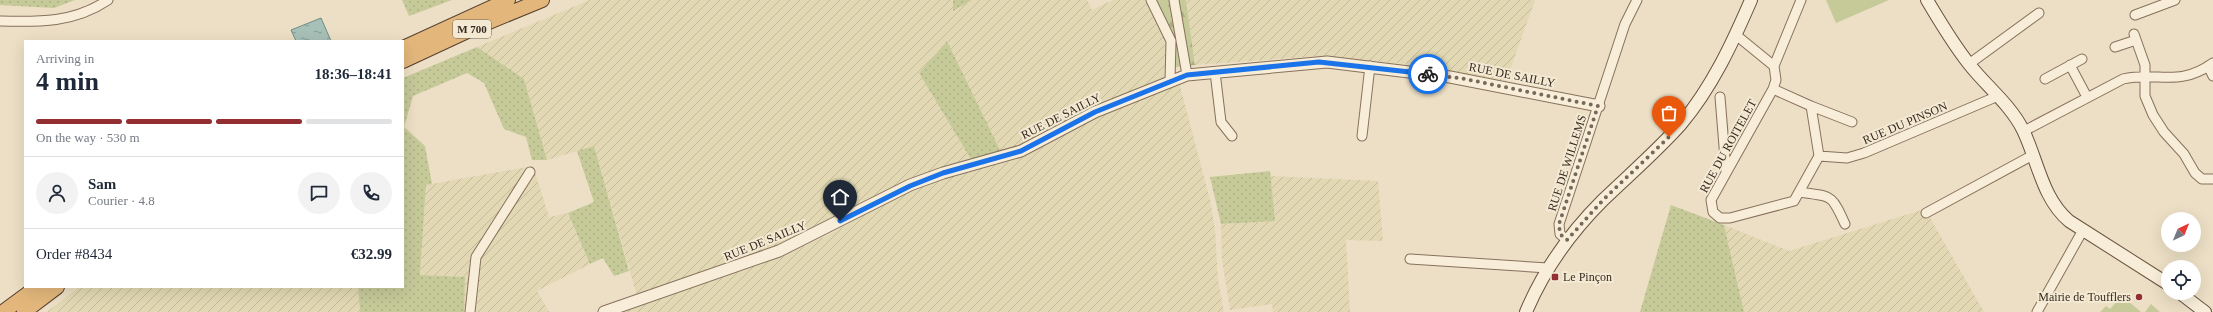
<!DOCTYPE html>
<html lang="en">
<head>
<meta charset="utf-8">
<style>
  body { margin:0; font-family:Georgia,serif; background:#f2f2f3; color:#1f2937; height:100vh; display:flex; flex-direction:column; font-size:15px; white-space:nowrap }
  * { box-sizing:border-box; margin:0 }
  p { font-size:13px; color:#747a83 }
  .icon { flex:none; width:22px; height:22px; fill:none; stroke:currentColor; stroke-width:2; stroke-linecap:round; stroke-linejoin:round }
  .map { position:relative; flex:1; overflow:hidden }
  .drawer { position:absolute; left:24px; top:40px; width:380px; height:248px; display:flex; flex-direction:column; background:#fff; border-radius:0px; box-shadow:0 4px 16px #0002 }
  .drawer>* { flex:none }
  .needle { width:26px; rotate:43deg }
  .fabs { position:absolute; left:2161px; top:212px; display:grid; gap:8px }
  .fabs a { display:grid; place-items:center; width:40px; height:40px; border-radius:50%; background:#fff; box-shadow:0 4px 16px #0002; font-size:20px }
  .pin { position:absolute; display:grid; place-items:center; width:34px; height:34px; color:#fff; margin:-41px -17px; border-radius:50% 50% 50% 0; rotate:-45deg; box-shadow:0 0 4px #0007 }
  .pin .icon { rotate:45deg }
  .courier { position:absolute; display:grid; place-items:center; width:40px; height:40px; margin:-20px; border:3px solid #1a73e8; border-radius:50%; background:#fff; color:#222; box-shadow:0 1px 5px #0007 }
  .headline em { font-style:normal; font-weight:700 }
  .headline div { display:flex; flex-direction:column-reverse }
  .headline { display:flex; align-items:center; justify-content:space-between; height:68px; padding:0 12px }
  h1 { font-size:26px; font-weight:700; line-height:30px }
  .bar { display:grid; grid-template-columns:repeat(4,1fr); gap:6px 4px; align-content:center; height:48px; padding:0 12px }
  .bar i { height:5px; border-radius:3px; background:#e0e1e3 }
  .bar .on { background:#932e33 }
  .bar p { grid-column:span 4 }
  .line { display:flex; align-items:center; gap:10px; padding:0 12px; border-top:1px solid #e0e1e3 }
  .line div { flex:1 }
  .round { display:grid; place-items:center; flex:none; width:42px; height:42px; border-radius:21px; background:#f2f2f3 }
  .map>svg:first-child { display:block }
</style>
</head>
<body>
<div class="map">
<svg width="2213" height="312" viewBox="0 0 2213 312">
  <defs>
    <pattern id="farmland-furrows" width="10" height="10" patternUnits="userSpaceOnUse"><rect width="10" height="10" fill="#e2d8b3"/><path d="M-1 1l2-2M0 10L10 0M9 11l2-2" fill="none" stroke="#c2ba9a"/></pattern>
    <pattern id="grass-dots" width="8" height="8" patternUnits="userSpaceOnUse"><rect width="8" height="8" fill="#c6ca99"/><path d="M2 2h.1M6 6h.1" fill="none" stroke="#abae83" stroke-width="1.8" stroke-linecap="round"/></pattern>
    <pattern id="forest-firs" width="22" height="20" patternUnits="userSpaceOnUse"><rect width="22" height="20" fill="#c6ca99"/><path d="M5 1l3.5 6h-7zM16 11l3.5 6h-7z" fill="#abae83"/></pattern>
    <pattern id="water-ripples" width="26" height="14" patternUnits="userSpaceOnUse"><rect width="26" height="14" fill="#a7c0b8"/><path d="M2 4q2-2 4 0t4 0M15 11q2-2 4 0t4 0" fill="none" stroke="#899c95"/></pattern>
  </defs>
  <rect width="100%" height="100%" fill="#ecdfc5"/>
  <!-- farmland -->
  <path fill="url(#farmland-furrows)" d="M590 0H953V11L972 0H1087L1092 10 1113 0H1147L1162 31 1167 50 1166 73 1161 80 1025 144 1001 152 947 41 919 73 972 161 774 248 637 296 594 146 547 160 524 79 477 47Z
    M1186 0H1535L1506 81 1403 64 1320 56 1195 65Z
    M1179 82 1210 200 1215 229 1218 280 1224 312H617L785 255 832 233 907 192 952 176 1014 160 1096 115Z
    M533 166 549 217 568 213 590 264 537 291 549 312H464L465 277 420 276 426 185Z
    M1270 176 1378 181 1383 241 1346 240 1350 312H1273L1272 304 1230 310 1222 260 1221 224 1275 221Z
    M1925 209 1984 312H1744L1724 225 1789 251Z
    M79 287H358L360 312H47Z"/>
  <!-- grass -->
  <path fill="url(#grass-dots)" d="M0 0H75L54 8 0 5Z
    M402 0H452L409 16Z
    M953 0H972L953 11Z
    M947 41 1001 152 972 161 919 73Z
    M477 47 524 79 547 160H532L526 137 504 129 484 83 467 73 413 96 404 127 425 146 432 184 426 185 420 275 465 277 464 312H360L358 287H403V78Z
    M594 146 629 271 614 276 603 258 590 264 568 213 594 202 577 151Z
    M1270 171 1275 221 1221 224 1210 177Z
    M1671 205 1724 225 1744 312H1640Z"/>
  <!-- forest -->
  <path fill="url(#forest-firs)" d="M1155 0H1186L1195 65 1176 67 1174 39Z"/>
  <!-- park -->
  <path fill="#c6ca99" d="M1826 0H1889L1836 23Z
    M2122 296 2141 312H2100L2106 306 2110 309Z
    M2151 304 2160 312H2145Z"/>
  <!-- water -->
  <path fill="url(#water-ripples)" stroke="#6e8e85" d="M321 18 331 41H296L291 30Z"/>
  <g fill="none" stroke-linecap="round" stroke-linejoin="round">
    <!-- minor casing -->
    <g stroke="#87715c" stroke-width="11">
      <path id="minor" d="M1151 0 1171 41 1170 81
        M1174 0 1187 75
        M2135 15 2175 0
        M0 21C39 22 74 23 108 0
        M2134 34 2145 65V96L2153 115 2164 132 2184 154 2195 173 2202 179H2213
        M1736 35 1774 66 1776 80 1773 89 1711 200 1713 212 1720 218H1730L1794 201 1819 156 1847 158 1864 153 1998 96
        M2115 47 2136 40
        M1969 64 2039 13
        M2070 65 2087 97
        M1774 66 1801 0
        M2208 66 2213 76
        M1215 72 1221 122 1232 136
        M2045 79 2082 59
        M1773 89 1811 106
        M1720 97 1726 171
        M2024 131 2123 79C2158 71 2178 88 2213 63
        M1362 136 1370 66
        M1819 156 1811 106 1852 122
        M1800 192C1832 197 1831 193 1845 224
        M1926 213 2033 155
        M1567 240 1560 234 1559 224 1625 24 1637 0
        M1410 259 1548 268
        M470 312 476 257 530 172
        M2037 312 2083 230"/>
    </g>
    <!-- tertiary casing -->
    <g stroke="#87715c" stroke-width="13">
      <path id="tertiary" d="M604 312 779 251 910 185 943 173 1021 151 1095 112 1187 75 1327 62 1450 77 1599 106"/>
    </g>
    <!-- secondary casing -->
    <g stroke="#68523f" stroke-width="14">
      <path id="secondary" d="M1927 0C1940 22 1953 44 1969 64 1986 86 2010 104 2023 130 2038 161 2042 198 2069 221L2168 284
        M2180 293 2205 312
        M1526 312C1544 269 1570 233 1603 200 1629 175 1657 151 1681 124 1712 87 1732 44 1751 0"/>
    </g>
    <!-- trunk casing -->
    <g stroke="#554030" stroke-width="16">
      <path id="trunk" d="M403 48 508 0
        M403 61 474 28 542 0
        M3 312 37 287
        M24 312 57 287"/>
    </g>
    <!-- minor -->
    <use href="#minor" stroke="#f7edd8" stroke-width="9"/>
    <!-- tertiary -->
    <use href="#tertiary" stroke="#f7edd8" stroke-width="11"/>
    <!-- secondary -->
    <use href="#secondary" stroke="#f7edd8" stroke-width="12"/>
    <!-- trunk -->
    <use href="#trunk" stroke="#e3b77c" stroke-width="14"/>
  </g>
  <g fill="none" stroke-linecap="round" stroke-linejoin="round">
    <!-- done -->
    <path stroke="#766959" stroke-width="4" stroke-dasharray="0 7.2" d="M1428 74 1465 79 1598 106 1559 224 1560 234 1567 240 1603 200 1669 137"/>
    <!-- route -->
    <path stroke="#1a73e8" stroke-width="5" d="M840 221 910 186 943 173 1021 151 1095 112 1187 75 1319 62 1428 74"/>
  </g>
  <!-- markers -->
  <g fill="#932e33" stroke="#f4ead4" stroke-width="1.5">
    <rect x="1551" y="273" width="8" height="8" rx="2"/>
    <circle cx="2139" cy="297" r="4"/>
  </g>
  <g text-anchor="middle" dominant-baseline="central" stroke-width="4" stroke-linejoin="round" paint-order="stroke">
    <!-- shield labels -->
    <rect fill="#f4ead4" stroke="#706455" stroke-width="1" x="453" y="20" width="38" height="18" rx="3"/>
    <g font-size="11" font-weight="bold" fill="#372a1f">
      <text x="472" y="29">M 700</text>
    </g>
    <!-- street labels -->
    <g font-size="12" fill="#372a1f" stroke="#f4ead4">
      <text transform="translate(1512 75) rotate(11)">RUE DE SAILLY</text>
      <text transform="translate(1061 116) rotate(-27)">RUE DE SAILLY</text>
      <text transform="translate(1905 123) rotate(-23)">RUE DU PINSON</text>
      <text transform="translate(1728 146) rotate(-61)">RUE DU ROITELET</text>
      <text transform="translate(1567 163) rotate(-72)">RUE DE WILLEMS</text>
      <text transform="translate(765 241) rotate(-22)">RUE DE SAILLY</text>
    </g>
    <!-- poi labels -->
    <g font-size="12" fill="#372a1f" stroke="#f4ead4" text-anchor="start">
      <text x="1563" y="277">Le Pinçon</text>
      <text x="2131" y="297" text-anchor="end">Mairie de Toufflers</text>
    </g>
  </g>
</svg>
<div class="fabs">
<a><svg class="needle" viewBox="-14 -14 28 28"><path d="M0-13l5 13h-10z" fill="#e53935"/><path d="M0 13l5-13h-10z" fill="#747a83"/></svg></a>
<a><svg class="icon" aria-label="locate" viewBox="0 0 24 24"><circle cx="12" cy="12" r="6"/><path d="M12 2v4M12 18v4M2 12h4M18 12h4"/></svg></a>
</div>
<div class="pin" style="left:1669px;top:137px;background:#ea580c"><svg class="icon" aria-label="bag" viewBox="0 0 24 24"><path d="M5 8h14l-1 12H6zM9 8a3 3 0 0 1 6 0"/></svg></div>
<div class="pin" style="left:840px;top:221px;background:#1f2937"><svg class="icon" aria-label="home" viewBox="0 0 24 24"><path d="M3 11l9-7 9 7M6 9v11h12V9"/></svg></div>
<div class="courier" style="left:1428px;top:74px"><svg class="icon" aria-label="bike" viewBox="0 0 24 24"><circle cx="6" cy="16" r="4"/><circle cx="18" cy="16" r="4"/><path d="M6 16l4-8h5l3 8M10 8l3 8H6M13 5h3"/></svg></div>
<section class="drawer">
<div class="headline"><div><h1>4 min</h1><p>Arriving in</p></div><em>18:36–18:41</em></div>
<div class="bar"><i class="on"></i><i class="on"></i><i class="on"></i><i></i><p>On the way · 530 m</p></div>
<div class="line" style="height:72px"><a class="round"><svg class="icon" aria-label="person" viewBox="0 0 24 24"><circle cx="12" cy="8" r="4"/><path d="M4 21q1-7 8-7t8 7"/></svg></a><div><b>Sam</b><p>Courier · 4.8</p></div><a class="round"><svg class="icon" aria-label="chat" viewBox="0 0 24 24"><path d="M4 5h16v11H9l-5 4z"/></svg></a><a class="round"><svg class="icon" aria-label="phone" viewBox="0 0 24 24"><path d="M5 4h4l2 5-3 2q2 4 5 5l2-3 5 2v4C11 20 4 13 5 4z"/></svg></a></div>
<div class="line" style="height:52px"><div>Order #8434</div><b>€32.99</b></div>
</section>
</div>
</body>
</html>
